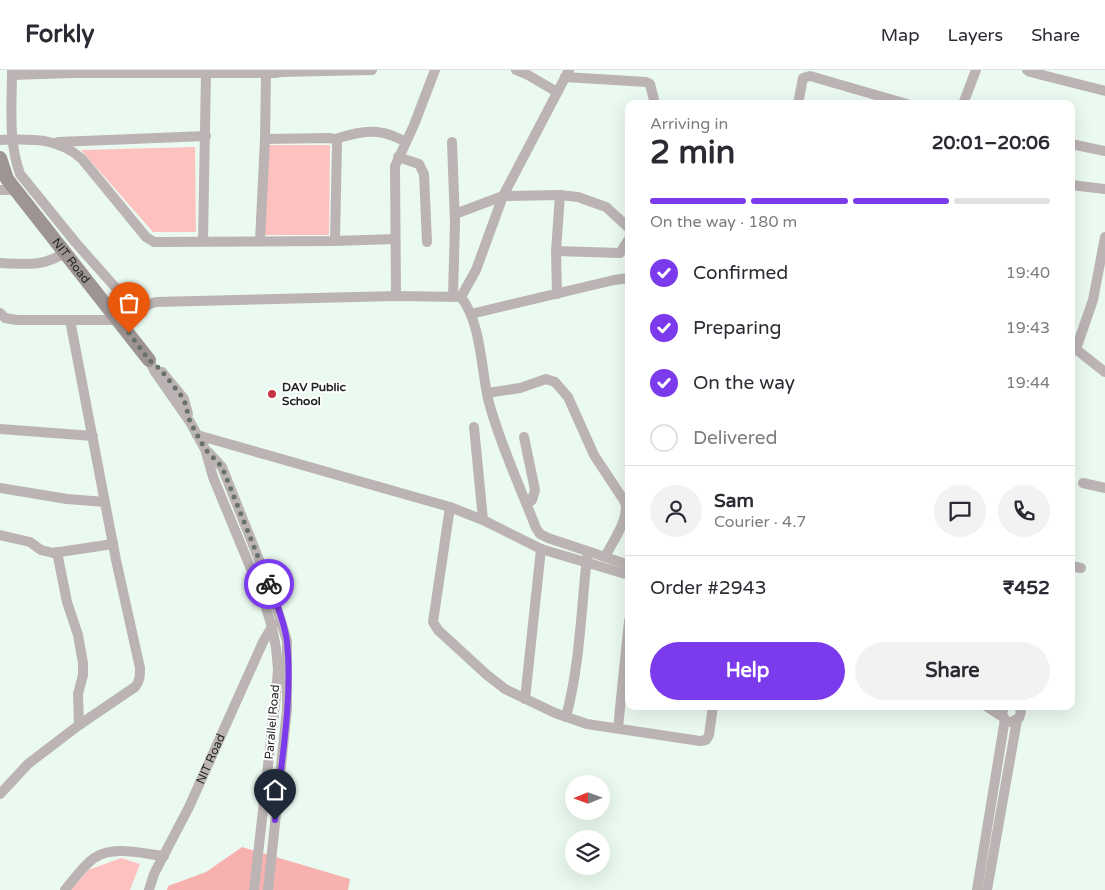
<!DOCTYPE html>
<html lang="en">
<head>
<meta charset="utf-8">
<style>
  body { margin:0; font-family:"Varela Round",sans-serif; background:#f2f2f3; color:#2b2b33; height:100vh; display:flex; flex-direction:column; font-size:19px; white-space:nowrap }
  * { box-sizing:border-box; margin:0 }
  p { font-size:16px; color:#7c7c81 }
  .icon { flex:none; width:28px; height:28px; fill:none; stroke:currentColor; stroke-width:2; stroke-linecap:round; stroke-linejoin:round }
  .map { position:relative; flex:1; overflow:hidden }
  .sheet { position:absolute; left:625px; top:30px; width:450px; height:610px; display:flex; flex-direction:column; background:#fff; border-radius:10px; box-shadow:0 5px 20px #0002 }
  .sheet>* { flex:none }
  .needle { width:32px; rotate:269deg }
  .tools { position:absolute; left:565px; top:705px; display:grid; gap:10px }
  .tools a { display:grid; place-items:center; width:45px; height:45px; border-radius:50%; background:#fff; box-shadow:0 5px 20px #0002; font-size:25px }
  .pin { position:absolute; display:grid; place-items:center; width:42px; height:42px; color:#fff; margin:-51px -21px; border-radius:50% 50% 50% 0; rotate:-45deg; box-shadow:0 0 5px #0007 }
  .pin .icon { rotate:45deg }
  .courier { position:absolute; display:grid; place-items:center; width:50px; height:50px; margin:-25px; border:4px solid #7c3aed; border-radius:50%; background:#fff; color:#222; box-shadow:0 1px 6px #0007 }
  .headline em { font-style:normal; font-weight:800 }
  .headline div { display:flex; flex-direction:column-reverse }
  .headline { display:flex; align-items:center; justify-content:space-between; height:85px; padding:0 25px }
  h1 { font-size:32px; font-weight:800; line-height:38px }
  .bar { display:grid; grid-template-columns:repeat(4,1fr); gap:8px 5px; align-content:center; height:60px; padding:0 25px }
  .bar i { height:6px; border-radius:4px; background:#e1e1e2 }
  .bar .selected { background:#7c3aed }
  .bar p { grid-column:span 4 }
  .line { display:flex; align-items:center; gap:12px; padding:0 25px; border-top:1px solid #e1e1e2 }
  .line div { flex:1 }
  .round { display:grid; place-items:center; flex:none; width:52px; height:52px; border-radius:26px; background:#f2f2f3 }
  ol { padding:0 25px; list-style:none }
  li { display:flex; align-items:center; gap:15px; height:55px }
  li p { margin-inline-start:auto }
  li .icon { padding:5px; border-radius:50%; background:#7c3aed; color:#fff; stroke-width:4 }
  li:last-child { color:#7c7c81 }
  li i { width:28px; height:28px; border:2px solid #e1e1e2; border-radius:50% }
  .action { display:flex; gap:10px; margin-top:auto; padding:10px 25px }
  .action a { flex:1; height:58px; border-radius:30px; background:#7c3aed; color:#fff; font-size:20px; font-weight:800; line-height:58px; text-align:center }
  .action a+a { background:#f2f2f3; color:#2b2b33 }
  header { display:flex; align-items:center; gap:30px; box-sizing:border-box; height:70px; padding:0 25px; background:#fff; border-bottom:1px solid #e1e1e2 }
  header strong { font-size:24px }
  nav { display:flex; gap:28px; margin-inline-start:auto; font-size:18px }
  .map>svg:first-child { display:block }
</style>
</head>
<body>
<header>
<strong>Forkly</strong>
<nav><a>Map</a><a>Layers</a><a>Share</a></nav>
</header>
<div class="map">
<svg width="1105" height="820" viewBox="0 0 1105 820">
  <rect width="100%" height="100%" fill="#ebfaf0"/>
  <!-- green -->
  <path fill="#fdc1bf" d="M267 75H330L329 165H265Z
    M195 77 196 162H153L81 80Z
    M121 788 140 794 130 820H71L88 800Z"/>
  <!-- forest -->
  <path fill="#f7b2b0" d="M242 777 350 809 348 820H167L168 816 206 802Z"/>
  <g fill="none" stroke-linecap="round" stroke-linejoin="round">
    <!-- minor -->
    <g stroke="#bcb4b4" stroke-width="10">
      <path d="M12 0C12 35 8 71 20 104L76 173 115 217 124 223 147 235"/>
      <path d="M516 0 528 5 557 22"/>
      <path d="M1027 0 1030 2 1105 21"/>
      <path d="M281 2 372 0"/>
      <path d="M12 5 73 3H275L281 2 282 0"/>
      <path d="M565 7 646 12 650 14 655 34"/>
      <path d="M798 34 803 8 810 6 907 34"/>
      <path d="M963 34 976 0"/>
      <path d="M265 69 331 68 335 69 337 74 335 171"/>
      <path d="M335 69C349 65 368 59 383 63 391 64 398 69 406 71"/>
      <path d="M0 70C31 69 57 67 82 89L146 167 154 172 335 171 394 169"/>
      <path d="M58 72 206 66"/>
      <path d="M452 72 455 153 453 226"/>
      <path d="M1071 74 1105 81"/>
      <path d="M398 87 419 94 424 104 427 172"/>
      <path d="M1071 115 1105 119"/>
      <path d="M0 120H16"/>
      <path d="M455 144 503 126 560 125 578 127 606 137 629 158"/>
      <path d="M203 171 206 3"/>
      <path d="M260 171 265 69 266 3"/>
      <path d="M556 181 620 183 629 169"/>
      <path d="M0 193C25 194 43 197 64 183"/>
      <path d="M557 224 556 181 560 125"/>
      <path d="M396 226 395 96 414 55 435 0"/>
      <path d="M461 227 476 200 503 126 569 0"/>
      <path d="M0 243 5 248 17 250H119C132 245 143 236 156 232L396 226 461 227C481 253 481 297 488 329 499 371 520 417 536 458L540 464 548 468 629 495"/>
      <path d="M471 244 614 210 629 208"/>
      <path d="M1072 276 1105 302"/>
      <path d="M1076 279 1093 230 1105 167"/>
      <path d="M149 290 155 302 190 352 205 379 213 407 263 528 272 557 276 578 278 599 276 625 254 820"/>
      <path d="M162 302 184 329 188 344"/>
      <path d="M487 323 520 318 546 309 555 312 568 327 594 385 625 432C630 449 612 472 605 487"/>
      <path d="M474 357 483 450"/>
      <path d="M0 359 93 366"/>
      <path d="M197 365 450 437 483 450 541 479 629 505"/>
      <path d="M524 367 535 420 532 430 527 434"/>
      <path d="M208 382 222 397 273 525 287 571V639L268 820"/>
      <path d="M1083 413 1105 418"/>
      <path d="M0 418 67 429 105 432"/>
      <path d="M450 437 433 552 438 560 487 605 505 619 555 643 587 654 700 671 706 670 709 665 713 636"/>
      <path d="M0 465 30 472 41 480 53 483 113 474"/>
      <path d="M57 482 67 532 78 565 83 593V605L78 624 79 655"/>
      <path d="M1071 496 1081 498"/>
      <path d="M525 629 541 479"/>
      <path d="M986 636 1003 647"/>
      <path d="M566 647C580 594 581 541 587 487"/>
      <path d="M1011 652 1019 648 1021 642 1019 636"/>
      <path d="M618 658 629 551"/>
      <path d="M0 724 28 694 79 655 135 617C140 611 140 606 140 598L116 490 70 250"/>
      <path d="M65 820C74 809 83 796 94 788 114 775 143 784 164 786"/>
      <path id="s1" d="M149 820 154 804 189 737 263 572 273 555"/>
      <path d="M977 820 1005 649 1002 644 1004 636"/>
      <path d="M987 820 1017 650"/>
    </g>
    <!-- secondary -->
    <path stroke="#9f9494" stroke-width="14" id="s2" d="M0 88 7 109 149 290"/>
  </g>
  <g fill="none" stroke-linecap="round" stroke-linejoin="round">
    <!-- done -->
    <path stroke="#68716b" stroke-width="5" stroke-dasharray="0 9" d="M129 263 149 290 160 299 184 329 190 352 205 379 222 397 269 514"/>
    <!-- route -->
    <path stroke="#7c3aed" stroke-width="6" d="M269 514C276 532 285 553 287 572 293 628 281 694 275 750"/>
  </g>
  <!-- markers -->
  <circle fill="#c43441" stroke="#fff" stroke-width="2" cx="272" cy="324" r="5"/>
  <g text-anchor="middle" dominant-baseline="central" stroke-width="4" stroke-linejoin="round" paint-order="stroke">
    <!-- street labels -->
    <g font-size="12" fill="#222723" stroke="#fff">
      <text stroke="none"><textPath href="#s2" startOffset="126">NIT Road</textPath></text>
      <text transform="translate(272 652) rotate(-85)">Parallel Road</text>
      <text stroke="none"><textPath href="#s1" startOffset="145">NIT Road</textPath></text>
    </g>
    <!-- poi labels -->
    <g font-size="12" font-weight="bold" fill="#222723" stroke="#fff" text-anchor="start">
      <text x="282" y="317">DAV Public<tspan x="282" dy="14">School</tspan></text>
    </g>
  </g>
</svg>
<div class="tools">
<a><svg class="needle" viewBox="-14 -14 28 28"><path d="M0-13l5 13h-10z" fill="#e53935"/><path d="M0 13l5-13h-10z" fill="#7c7c81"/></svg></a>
<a><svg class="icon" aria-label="layers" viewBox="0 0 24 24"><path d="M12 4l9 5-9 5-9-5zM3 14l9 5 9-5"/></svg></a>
</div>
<div class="pin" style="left:129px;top:263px;background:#ea580c"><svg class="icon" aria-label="bag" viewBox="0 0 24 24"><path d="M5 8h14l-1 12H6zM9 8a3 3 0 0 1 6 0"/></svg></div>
<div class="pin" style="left:275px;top:750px;background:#1f2937"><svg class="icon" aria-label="home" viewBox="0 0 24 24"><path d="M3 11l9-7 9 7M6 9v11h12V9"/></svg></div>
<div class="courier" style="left:269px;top:514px"><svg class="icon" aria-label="bike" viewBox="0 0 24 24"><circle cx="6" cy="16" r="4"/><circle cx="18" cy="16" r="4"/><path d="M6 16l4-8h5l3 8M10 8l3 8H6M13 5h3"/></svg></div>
<section class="sheet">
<div class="headline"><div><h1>2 min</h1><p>Arriving in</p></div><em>20:01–20:06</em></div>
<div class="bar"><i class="selected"></i><i class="selected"></i><i class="selected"></i><i></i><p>On the way · 180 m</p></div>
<ol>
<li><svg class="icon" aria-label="check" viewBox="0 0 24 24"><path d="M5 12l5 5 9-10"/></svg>Confirmed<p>19:40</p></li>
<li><svg class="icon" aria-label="check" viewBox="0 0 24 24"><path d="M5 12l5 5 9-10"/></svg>Preparing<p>19:43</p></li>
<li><svg class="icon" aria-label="check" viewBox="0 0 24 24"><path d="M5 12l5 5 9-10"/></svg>On the way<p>19:44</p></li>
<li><i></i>Delivered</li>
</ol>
<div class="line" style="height:90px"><a class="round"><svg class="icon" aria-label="person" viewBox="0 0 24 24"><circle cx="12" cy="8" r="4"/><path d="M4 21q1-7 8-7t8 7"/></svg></a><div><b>Sam</b><p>Courier · 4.7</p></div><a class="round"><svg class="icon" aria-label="chat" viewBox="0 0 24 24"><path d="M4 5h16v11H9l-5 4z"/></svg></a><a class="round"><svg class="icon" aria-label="phone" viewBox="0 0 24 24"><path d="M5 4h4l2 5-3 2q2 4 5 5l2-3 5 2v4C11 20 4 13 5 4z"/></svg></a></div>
<div class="line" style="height:65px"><div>Order #2943</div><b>₹452</b></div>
<div class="action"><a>Help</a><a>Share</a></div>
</section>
</div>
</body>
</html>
